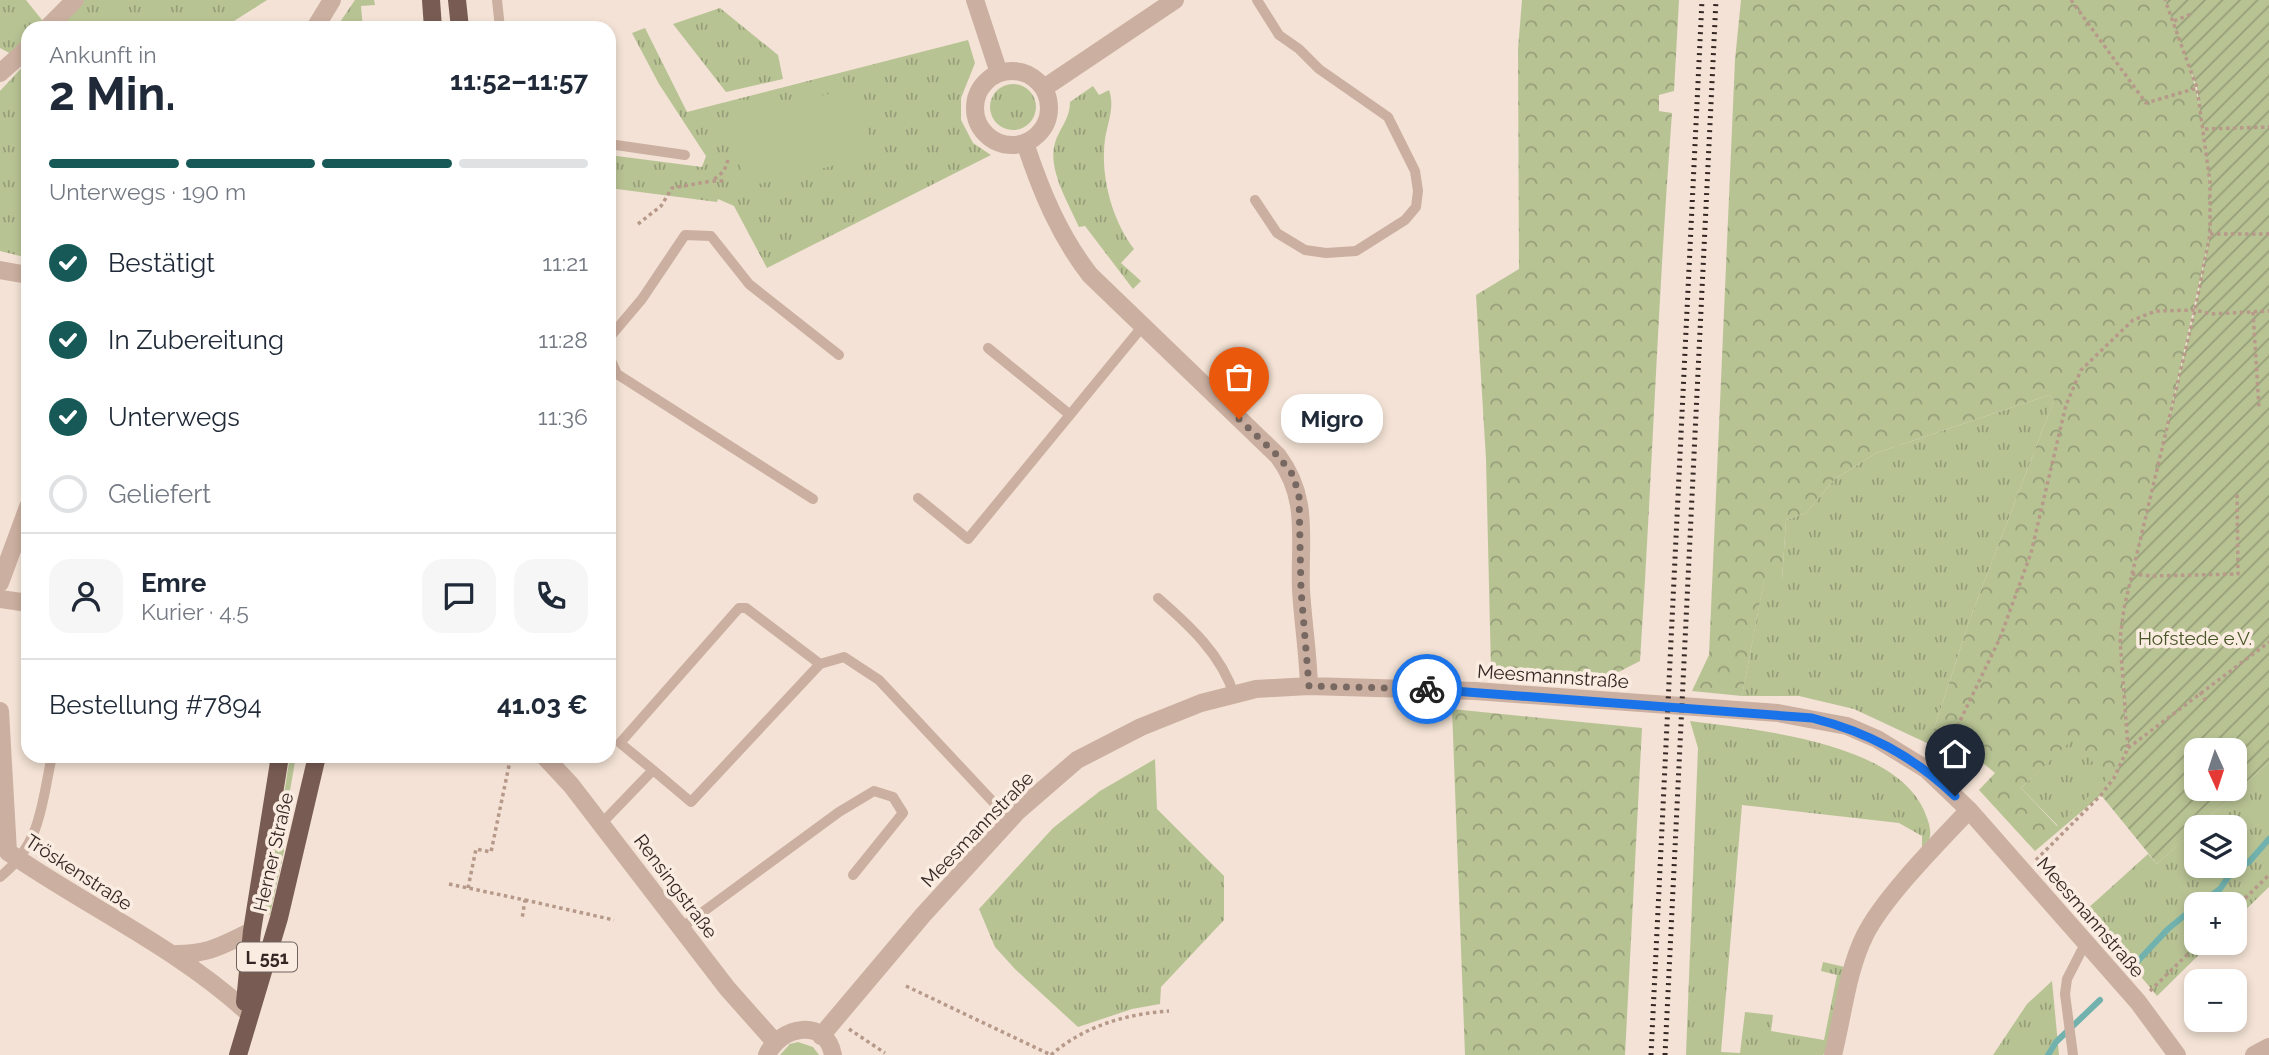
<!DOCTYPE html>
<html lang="de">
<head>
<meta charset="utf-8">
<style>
  body { margin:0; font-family:Raleway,sans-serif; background:#f6f6f7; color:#1f2937; height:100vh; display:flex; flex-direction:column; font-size:26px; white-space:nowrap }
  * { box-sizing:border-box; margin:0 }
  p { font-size:23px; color:#747a83 }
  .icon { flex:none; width:38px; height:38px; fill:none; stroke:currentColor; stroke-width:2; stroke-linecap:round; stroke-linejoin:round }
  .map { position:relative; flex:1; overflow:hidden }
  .panel { position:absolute; left:21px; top:21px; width:595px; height:742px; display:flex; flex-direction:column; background:#fff; border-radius:21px; box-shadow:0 4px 10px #0003 }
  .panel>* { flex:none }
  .needle { width:46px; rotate:177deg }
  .fabs { position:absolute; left:2184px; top:738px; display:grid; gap:14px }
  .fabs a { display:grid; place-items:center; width:63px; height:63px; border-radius:14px; background:#fff; box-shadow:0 4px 10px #0003; font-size:35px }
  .pin { position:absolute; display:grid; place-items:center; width:60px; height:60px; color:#fff; margin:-72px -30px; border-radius:50% 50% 50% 0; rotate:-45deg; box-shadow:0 0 7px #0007 }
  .pin .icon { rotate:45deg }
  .courier { position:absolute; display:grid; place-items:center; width:70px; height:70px; margin:-35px; border:5px solid #1a73e8; border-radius:50%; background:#fff; color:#222; box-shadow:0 2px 9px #0007 }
  .bubble { position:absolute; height:49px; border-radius:21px; background:#fff; box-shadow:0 4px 10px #0003; font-size:23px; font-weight:700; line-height:49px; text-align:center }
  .summary em { font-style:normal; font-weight:700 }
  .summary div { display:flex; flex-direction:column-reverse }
  .summary { display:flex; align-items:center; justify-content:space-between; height:119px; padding:0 28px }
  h1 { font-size:46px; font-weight:700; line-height:52px }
  .bar { display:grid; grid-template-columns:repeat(4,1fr); gap:10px 7px; align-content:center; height:84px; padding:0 28px }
  .bar i { height:9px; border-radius:5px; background:#e0e1e3 }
  .bar .active { background:#165957 }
  .bar p { grid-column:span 4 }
  .line { display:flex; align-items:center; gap:18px; padding:0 28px; border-top:2px solid #e0e1e3 }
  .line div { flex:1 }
  .round { display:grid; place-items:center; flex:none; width:74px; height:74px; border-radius:21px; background:#f6f6f7 }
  ol { padding:0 28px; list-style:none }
  li { display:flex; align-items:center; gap:21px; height:77px }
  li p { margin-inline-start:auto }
  li .icon { padding:7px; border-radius:50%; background:#165957; color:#fff; stroke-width:4 }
  li:last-child { color:#747a83 }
  li i { width:38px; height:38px; border:4px solid #e0e1e3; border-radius:50% }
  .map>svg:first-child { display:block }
</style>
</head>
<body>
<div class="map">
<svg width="2269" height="1055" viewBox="0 0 2269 1055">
  <defs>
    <pattern id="grass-tufts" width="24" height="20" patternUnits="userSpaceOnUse" patternTransform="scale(1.75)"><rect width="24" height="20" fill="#b8c394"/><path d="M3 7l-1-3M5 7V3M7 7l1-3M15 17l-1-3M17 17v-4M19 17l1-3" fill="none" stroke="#969e79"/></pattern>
    <pattern id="forest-crowns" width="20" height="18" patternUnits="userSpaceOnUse" patternTransform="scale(1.75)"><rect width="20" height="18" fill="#b8c394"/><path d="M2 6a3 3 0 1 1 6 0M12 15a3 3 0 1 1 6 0" fill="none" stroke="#969e79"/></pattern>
    <pattern id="garden-furrows" width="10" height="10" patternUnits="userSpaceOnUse" patternTransform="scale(1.75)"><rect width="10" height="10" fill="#b8c394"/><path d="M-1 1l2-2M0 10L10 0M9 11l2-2" fill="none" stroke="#969e79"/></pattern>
  </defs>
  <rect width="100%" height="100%" fill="#f3e2d5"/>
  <!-- grass -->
  <path fill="url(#grass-tufts)" d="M0 0H26L46 25 43 28H28V43L15 56 0 48Z
    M84 0H267L223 28H58Z
    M355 0H374L375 5 361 6 363 28H336Z
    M720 8 778 55 783 79 726 92 673 24Z
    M645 28 687 112 968 40 975 63 961 98V120L973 143 991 155 767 268 734 206 718 199 717 202 609 188V155L702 167 706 156 659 84 632 33Z
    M28 61V230L22 239 28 244V258L0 251V91Z
    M990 107a23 23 0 1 1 46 0a23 23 0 1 1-46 0Z
    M1093 86 1099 95 1109 90C1115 106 1108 122 1105 139 1100 176 1112 220 1134 249L1121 263 1141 281 1133 289 1085 226 1079 227C1069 204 1047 169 1055 143 1060 127 1070 119 1070 102Z
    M2049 395 2054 400 1970 619 1929 744 1854 709 1799 696H1742L1764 580H1782L1786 520 1806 513 1835 479 1876 453Z
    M1690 721C1757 730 1903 742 1927 818 1932 831 1932 841 1922 851V836L1899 823 1742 805 1721 1052 1740 1053 1745 1012 1773 1015 1771 1031 1824 1040 1837 975 1821 971 1823 962 1845 967 1828 1050 1823 1055H1686L1698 748Z
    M2072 739 2109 778 2058 826 2021 788Z
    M290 756H296L284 825V851L270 915 265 913Z
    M1155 759 1157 809 1224 876V920L1161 987 1160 1004 1132 1009 1078 1027 1015 969 995 947 979 909 1053 828 1100 791Z
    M2269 762V887L2235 920V905H2196V943H2211L2157 996 2086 910 2148 854 2157 864 2196 828V866H2235V828H2197Z
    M2052 981 2059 1055H1993L2027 1004Z
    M798 1042 813 1047 819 1055H780L790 1044Z"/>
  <!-- forest -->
  <path fill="url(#forest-crowns)" fill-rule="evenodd" d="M1522 0H1679L1674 91 1659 95V111L1672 113C1658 296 1652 479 1640 661L1599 682 1562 672 1491 670 1486 459 1476 295 1519 269 1518 49Z
    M1741 0H2165C2198 75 2214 153 2210 234L2120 639 2128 748 2114 778 2101 795 2035 851 1979 790 1995 773 1959 743 1946 759 1929 744 1970 619 2054 400 2049 395 1876 453 1835 479 1806 513 1786 520 1782 580 1764 581 1742 696 1692 691 1709 655 1735 60ZM2072 740 2108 778 2057 826 2021 788Z
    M1452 709 1642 728 1625 1055H1465Z"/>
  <!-- garden -->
  <path fill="url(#garden-furrows)" fill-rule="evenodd" d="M2165 0H2269V762L2157 864 2101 795 2114 778 2128 748 2120 639 2124 608 2195 310 2210 234V182L2197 88ZM2196 751H2235V789H2196Z"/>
  <!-- pitch -->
  <path fill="#b8c394" d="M856 87 873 156 745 187 728 119Z"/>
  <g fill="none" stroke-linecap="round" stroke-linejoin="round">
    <!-- stream -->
    <path stroke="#71b2ae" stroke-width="6" d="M2198 905 2220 889 2231 873 2249 862 2269 839
      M2137 962 2168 929 2196 906
      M2048 1055 2056 1042 2100 1000"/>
    <!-- path -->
    <path stroke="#b7998a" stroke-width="3.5" stroke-dasharray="3.5 3.5" stroke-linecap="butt" d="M2071 0 2146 103 2197 88
      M2174 21 2191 14
      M2205 129 2269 127
      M723 181H712L724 171 728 160
      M638 224 661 206 672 188 712 181
      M2210 234H2269
      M2253 312 2259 408
      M2132 574 2151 576 2238 574 2237 491
      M2200 692 2206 701
      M2128 748 2269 642
      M1937 755 1958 725 2000 638 2031 553 2066 405 2081 370 2133 320 2156 311 2195 310 2211 314 2269 311
      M2036 860 2101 795 2114 778 2128 748 2120 639 2124 608 2195 310 2210 234V182L2197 88 2165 0
      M449 884 525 900 522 919
      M468 888 476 849 491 852 511 756
      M525 900 614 920
      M2235 908 2269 875
      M906 986 1051 1055
      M2150 991 2199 943
      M849 1029 885 1053
      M1051 1055C1084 1026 1126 1014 1169 1011"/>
    <!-- service -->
    <path stroke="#cbafa0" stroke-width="10" d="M497 0 500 28
      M609 144 685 155
      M1255 200 1277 233 1305 250 1326 253 1356 251 1405 220 1416 207 1418 191 1415 171 1388 117 1319 69 1299 49 1279 35 1257 0
      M609 338 642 299 685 235 711 236 749 284 839 355
      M988 348 1069 414
      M609 356 617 374 813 499
      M918 498 968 539 1142 327
      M1158 598C1189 625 1222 655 1234 695
      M820 664 844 657 879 680 1010 820
      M602 823 653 770 691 802 820 664 746 608H739L620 743 653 770
      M0 877C42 843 41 805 52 756
      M681 928 839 812 874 791 893 797 903 813 853 875
      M2073 1055 2065 994 2067 979 2086 942"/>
    <!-- minor -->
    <path stroke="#cbafa0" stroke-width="18" d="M47 28 75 0
      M315 28 332 0
      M0 73 28 48
      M1025 143C1041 191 1059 235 1090 275L1278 456C1310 499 1299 539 1301 590 1303 622 1308 654 1309 686
      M0 270 28 275
      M0 583 28 507
      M0 711 8 852C86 906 174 946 245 1010
      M544 756 571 785 727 988 774 1041
      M176 954C210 954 222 945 252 931
      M821 1036 923 915 1017 812 1077 760 1141 727 1201 703 1256 689 1309 686 1475 691 1778 713 1847 726 1877 739 1926 769 1969 810 2138 1002 2177 1055
      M767 1055C780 1026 826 1017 833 1055
      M1833 1055C1843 1016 1847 971 1865 935 1884 897 1939 842 1969 810
      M2254 1055 2269 1047"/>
    <!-- tertiary -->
    <path stroke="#cbafa0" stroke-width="18" d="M975 0 999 73
      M975 108a37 37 0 1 1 74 0a37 37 0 1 1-74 0Z
      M1044 88 1175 0
      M0 599 28 603"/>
    <!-- primary -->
    <path stroke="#785c53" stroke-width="18" d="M431 0 433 28
      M457 0 460 28
      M245 1002 252 931 280 756
      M238 1055 279 918 317 756"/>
    <!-- rail -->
    <path stroke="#342724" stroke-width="5" stroke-dasharray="2 5" stroke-linecap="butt" d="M1651 1055 1702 0
      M1665 1055 1716 0"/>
  </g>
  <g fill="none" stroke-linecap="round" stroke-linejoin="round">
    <!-- done -->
    <path stroke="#776862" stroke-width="7" stroke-dasharray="0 12.6" d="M1239 419 1278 456 1293 475 1299 496 1301 590 1309 686 1427 689"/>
    <!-- route -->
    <path stroke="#1a73e8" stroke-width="9" d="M1427 689 1812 718C1868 732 1913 756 1955 796"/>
  </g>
  <g text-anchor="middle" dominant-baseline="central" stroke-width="7" stroke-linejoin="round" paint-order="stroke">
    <!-- shield labels -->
    <rect fill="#faece1" stroke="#6f625d" stroke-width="2" x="237" y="942.5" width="60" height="29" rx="5"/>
    <g font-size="18" font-weight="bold" fill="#342724">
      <text x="267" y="957">L 551</text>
    </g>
    <!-- park labels -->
    <g font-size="19" fill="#485526" stroke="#faece1">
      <text x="2195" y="638">Hofstede e.V.</text>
    </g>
    <!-- street labels -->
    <g font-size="19" fill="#342724" stroke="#faece1">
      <text transform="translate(1553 676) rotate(4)">Meesmannstraße</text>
      <text transform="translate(977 829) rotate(-46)">Meesmannstraße</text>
      <text transform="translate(273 852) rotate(-77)">Herner Straße</text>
      <text transform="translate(79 872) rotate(33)">Tröskenstraße</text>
      <text transform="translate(676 886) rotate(53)">Rensingstraße</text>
      <text transform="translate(2091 917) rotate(49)">Meesmannstraße</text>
    </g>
  </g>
</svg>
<div class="fabs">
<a><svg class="needle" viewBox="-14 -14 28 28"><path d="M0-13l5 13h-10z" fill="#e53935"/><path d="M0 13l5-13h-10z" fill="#747a83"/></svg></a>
<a><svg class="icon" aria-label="layers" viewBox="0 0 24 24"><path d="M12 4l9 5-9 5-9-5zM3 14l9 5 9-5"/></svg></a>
<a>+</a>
<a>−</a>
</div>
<div class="pin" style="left:1239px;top:419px;background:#ea580c"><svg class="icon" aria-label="bag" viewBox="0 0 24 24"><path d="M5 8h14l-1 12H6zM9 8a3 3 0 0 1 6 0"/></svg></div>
<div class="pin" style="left:1955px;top:796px;background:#1f2937"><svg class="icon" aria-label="home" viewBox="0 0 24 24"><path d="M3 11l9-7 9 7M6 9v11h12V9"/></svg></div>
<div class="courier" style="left:1427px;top:689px"><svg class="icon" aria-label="bike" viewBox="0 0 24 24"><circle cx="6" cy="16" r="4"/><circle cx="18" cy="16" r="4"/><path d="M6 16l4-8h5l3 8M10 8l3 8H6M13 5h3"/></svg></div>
<div class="bubble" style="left:1281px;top:394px;width:102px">Migro</div>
<section class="panel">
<div class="summary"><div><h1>2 Min.</h1><p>Ankunft in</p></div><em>11:52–11:57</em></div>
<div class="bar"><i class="active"></i><i class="active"></i><i class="active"></i><i></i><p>Unterwegs · 190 m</p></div>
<ol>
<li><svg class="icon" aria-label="check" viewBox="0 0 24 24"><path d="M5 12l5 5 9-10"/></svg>Bestätigt<p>11:21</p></li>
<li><svg class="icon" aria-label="check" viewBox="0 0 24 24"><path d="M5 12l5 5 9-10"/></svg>In Zubereitung<p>11:28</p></li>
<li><svg class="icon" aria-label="check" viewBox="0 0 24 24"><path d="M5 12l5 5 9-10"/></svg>Unterwegs<p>11:36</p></li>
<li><i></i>Geliefert</li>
</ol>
<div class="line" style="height:126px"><a class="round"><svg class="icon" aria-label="person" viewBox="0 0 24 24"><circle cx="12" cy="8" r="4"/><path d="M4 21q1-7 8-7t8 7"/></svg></a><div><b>Emre</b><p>Kurier · 4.5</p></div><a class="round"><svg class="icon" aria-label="chat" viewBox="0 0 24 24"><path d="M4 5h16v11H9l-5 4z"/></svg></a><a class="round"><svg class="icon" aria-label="phone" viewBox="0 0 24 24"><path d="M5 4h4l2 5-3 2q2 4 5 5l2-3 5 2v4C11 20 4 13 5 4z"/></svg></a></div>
<div class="line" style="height:91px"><div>Bestellung #7894</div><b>41.03 €</b></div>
</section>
</div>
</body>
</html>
